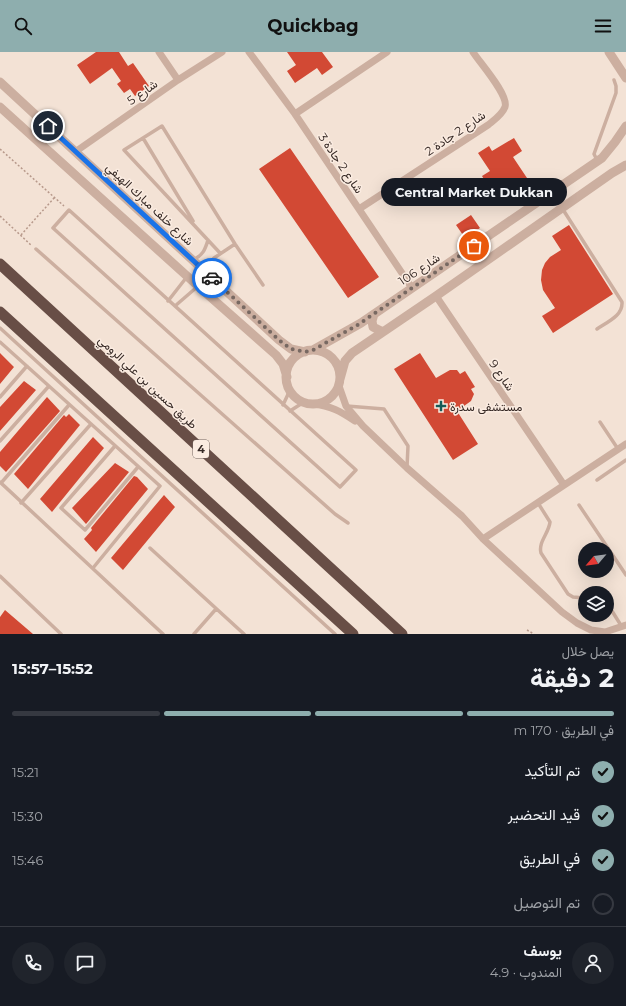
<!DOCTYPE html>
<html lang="ar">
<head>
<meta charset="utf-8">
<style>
  body { margin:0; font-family:Montserrat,Vazirmatn,sans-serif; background:#20242c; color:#f1f3f6; direction:rtl; height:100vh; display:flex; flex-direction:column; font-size:15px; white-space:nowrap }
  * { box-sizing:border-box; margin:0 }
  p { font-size:13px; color:#9ea1a6 }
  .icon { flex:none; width:22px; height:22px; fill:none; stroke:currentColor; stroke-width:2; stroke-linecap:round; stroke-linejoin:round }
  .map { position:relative; height:582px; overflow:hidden; direction:ltr }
  .panel { display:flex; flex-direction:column; background:#171b24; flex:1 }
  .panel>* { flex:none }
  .needle { width:26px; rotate:241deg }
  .fabs { position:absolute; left:578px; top:490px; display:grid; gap:8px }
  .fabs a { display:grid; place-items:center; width:36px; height:36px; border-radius:50%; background:#171b24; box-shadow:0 4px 16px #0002; font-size:20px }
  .pin { position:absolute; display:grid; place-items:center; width:34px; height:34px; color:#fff; margin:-17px; border:2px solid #fff; border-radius:50%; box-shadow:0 1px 4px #0007 }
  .courier { position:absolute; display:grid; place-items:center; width:40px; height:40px; margin:-20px; border:3px solid #1a73e8; border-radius:50%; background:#fff; color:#222; box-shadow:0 1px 5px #0007 }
  .bubble { position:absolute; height:28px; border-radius:14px; background:#171b24; box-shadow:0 4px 16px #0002; font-size:13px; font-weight:700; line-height:28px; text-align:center; direction:rtl }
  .head em { font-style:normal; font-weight:700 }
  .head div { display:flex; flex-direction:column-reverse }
  .head { display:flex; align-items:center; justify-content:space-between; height:68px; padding:0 12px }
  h1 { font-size:26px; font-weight:700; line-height:30px }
  .bar { display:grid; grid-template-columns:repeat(4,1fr); gap:6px 4px; align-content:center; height:48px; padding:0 12px }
  .bar i { height:5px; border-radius:3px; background:#363941 }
  .bar .on { background:#8eaeae }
  .bar p { grid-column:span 4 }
  .line { display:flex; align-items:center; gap:10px; padding:0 12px; border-top:1px solid #363941 }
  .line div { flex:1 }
  .round { display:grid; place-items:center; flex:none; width:42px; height:42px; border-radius:21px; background:#20242c }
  ol { padding:0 12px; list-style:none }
  li { display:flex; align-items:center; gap:12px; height:44px }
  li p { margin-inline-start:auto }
  li .icon { padding:4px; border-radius:50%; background:#8eaeae; color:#111; stroke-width:4 }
  li:last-child { color:#9ea1a6 }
  li i { width:22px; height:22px; border:2px solid #363941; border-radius:50% }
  header { display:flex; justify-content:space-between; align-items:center; height:52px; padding:0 12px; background:#8eaeae; color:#111; font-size:18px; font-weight:700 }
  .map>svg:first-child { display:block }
</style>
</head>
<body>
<header><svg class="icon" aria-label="menu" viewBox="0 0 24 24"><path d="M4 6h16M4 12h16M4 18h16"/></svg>Quickbag<svg class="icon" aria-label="search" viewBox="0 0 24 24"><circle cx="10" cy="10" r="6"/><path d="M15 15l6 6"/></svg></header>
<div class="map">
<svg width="626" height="582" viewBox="0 0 626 582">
  <rect width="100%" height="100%" fill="#f3e2d5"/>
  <!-- building -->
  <path fill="#d24934" d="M96 0H119L128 14 133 11 149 34 135 44 130 37 124 41 117 32 121 29 112 16 90 32 77 13Z
    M287 0H322L333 15 322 23 317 16 295 31 287 19 296 13Z
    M514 86 522 99 513 105 527 126 516 133 512 126 491 139 482 124 490 119 478 101 489 94 492 99Z
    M290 96 379 225 348 246 259 117Z
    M471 163 480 176 465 186 456 173Z
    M569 173 613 242 553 281 542 264 555 256 543 238 541 228 542 218 545 211 550 205 561 198 552 184Z
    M0 301 14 315 0 332Z
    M420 301 436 326 450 318H457L460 322 465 319 475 335 471 337 474 342 471 349 457 359 478 392 453 408 394 317Z
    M24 329 36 338 0 379V355Z
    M47 345 60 359 6 420 0 414V400Z
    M69 362 80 373 28 437 14 422 64 363 66 365Z
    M93 385 104 396 52 460 40 447Z
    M115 411 129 420 86 472 72 456Z
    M134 424 137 425 148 437 96 500 84 487 92 478 91 476Z
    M164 443 175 455 123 518 111 506Z
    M5 558 33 582H0V565Z"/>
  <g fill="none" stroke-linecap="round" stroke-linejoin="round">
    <!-- path -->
    <path stroke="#b7998b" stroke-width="1.5" stroke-dasharray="2 2" stroke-linecap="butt" d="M0 97 64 154
      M0 164 32 194
      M21 183 54 146
      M527 578 534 582"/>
    <!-- service -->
    <path stroke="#ccafa0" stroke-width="3.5" d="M143 86 193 169
      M597 108 594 102 616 41V34L614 28
      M562 156 622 250C623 264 607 270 597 277
      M69 158 356 418 340 435 53 176Z
      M36 197 335 462 348 471
      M220 201 124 98 162 74 235 192 263 233
      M193 208C203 203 205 198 208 188
      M206 218 214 206 235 192
      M168 249 186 226
      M175 254 197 235
      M0 276 335 582
      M0 290 160 434 93 516
      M0 345 27 314
      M283 353 290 338
      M347 354 384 357 408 394 407 415
      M290 359 304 350
      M600 370 618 397
      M0 389 49 334
      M115 394 61 456 85 478 138 415
      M597 428 626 408
      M0 430 163 582
      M1 431 69 353
      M21 451 91 372
      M538 451 550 470C549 481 538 490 541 501L568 542 573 545 585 546
      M579 453 626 523
      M150 496 244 582
      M0 524 61 582
      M607 551 622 575
      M194 582 216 557"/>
    <!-- minor -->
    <path stroke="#ccafa0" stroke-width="7" d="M159 0 178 28
      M249 0 295 62 412 236
      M295 62 387 0
      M75 100 178 28 222 0
      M359 157 488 73C494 68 502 63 505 55 509 43 480 11 473 0
      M436 244 564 433
      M339 334 346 354 363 374 407 416 462 464 483 487 562 560 577 571 591 578 605 580 626 573
      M313 352C331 354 340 359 355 369
      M483 487 626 392"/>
    <!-- tertiary -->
    <path stroke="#ccafa0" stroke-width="9" d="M609 0 626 26
      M0 30 279 288 291 297 305 300
      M0 55 198 234 276 303 283 312 287 325
      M374 262 372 269 373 275 383 280
      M313 298 361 271 602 106 615 90 626 74
      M286 325a27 27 0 1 1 54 0a27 27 0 1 1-54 0Z
      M340 327 345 309 352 301 436 244 612 121 626 113"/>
    <!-- trunk -->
    <path stroke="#684e46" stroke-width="11" d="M0 212 402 582
      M0 260 353 582"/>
  </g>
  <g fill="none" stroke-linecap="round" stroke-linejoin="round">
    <!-- done -->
    <path stroke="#786962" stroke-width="4" stroke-dasharray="0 7.2" d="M212 226 279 288 291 297 305 300 313 298 356 274 474 194"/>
    <!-- route -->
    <path stroke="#1a73e8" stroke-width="5" d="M48 74 212 226"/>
  </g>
  <!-- markers -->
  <path fill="#165a57" stroke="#fbece1" stroke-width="1.5" d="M439 348h4v4h4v4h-4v4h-4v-4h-4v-4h4z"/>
  <g text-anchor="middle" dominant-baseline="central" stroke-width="3" stroke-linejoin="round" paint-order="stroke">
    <!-- shield labels -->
    <rect fill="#fbece1" stroke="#70635d" stroke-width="1" x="193" y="388" width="16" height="18" rx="3"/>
    <g font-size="11" font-weight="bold" fill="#352824">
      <text x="201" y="397">4</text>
    </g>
    <!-- street labels -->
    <g font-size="12" fill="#352824" stroke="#fbece1">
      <text transform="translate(142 40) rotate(-35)">شارع 5</text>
      <text transform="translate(455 81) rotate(-34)">شارع 2 جادة 2</text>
      <text transform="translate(341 111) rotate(56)">شارع 2 جادة 3</text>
      <text transform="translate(150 152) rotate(43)">شارع خلف مبارك الهيفي</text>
      <text transform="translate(419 217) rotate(-34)">شارع 106</text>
      <text transform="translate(502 323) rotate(56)">شارع 9</text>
      <text transform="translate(148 330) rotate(43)">طريق حسين بن علي الرومي</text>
    </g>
    <!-- poi labels -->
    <g font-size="12" fill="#352824" stroke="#fbece1" text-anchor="start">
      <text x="450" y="354">مستشفى سدرة</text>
    </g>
  </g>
</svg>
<div class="fabs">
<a><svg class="needle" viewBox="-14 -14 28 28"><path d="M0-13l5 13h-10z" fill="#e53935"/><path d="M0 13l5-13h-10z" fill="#9ea1a6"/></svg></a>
<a><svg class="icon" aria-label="layers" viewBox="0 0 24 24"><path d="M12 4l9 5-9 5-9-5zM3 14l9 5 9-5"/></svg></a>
</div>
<div class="pin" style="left:474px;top:194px;background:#ea580c"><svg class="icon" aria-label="bag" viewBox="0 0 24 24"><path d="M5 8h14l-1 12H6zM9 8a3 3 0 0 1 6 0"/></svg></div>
<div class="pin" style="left:48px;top:74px;background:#1f2937"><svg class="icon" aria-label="home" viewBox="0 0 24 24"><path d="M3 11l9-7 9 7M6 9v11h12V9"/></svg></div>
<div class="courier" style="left:212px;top:226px"><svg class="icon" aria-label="car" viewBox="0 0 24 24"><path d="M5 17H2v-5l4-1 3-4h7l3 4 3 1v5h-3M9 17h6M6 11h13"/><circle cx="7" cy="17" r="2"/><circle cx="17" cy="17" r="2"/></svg></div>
<div class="bubble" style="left:381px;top:126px;width:186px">Central Market Dukkan</div>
</div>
<section class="panel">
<div class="head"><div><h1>2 دقيقة</h1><p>يصل خلال</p></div><em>15:52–15:57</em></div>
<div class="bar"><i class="on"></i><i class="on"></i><i class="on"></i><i></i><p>في الطريق · 170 m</p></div>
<ol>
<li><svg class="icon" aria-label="check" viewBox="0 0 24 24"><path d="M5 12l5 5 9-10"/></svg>تم التأكيد<p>15:21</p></li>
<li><svg class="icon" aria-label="check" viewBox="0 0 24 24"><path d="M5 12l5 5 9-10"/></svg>قيد التحضير<p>15:30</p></li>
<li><svg class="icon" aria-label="check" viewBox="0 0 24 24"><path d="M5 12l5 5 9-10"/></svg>في الطريق<p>15:46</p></li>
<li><i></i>تم التوصيل</li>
</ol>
<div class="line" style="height:72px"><a class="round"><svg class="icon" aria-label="person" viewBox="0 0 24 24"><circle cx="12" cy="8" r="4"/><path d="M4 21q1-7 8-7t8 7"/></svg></a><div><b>يوسف</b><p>المندوب · 4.9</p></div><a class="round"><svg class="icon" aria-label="chat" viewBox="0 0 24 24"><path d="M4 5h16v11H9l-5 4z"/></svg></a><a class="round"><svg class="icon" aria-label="phone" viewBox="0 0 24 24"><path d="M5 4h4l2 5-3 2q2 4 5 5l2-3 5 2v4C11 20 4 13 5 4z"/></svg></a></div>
</section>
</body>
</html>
